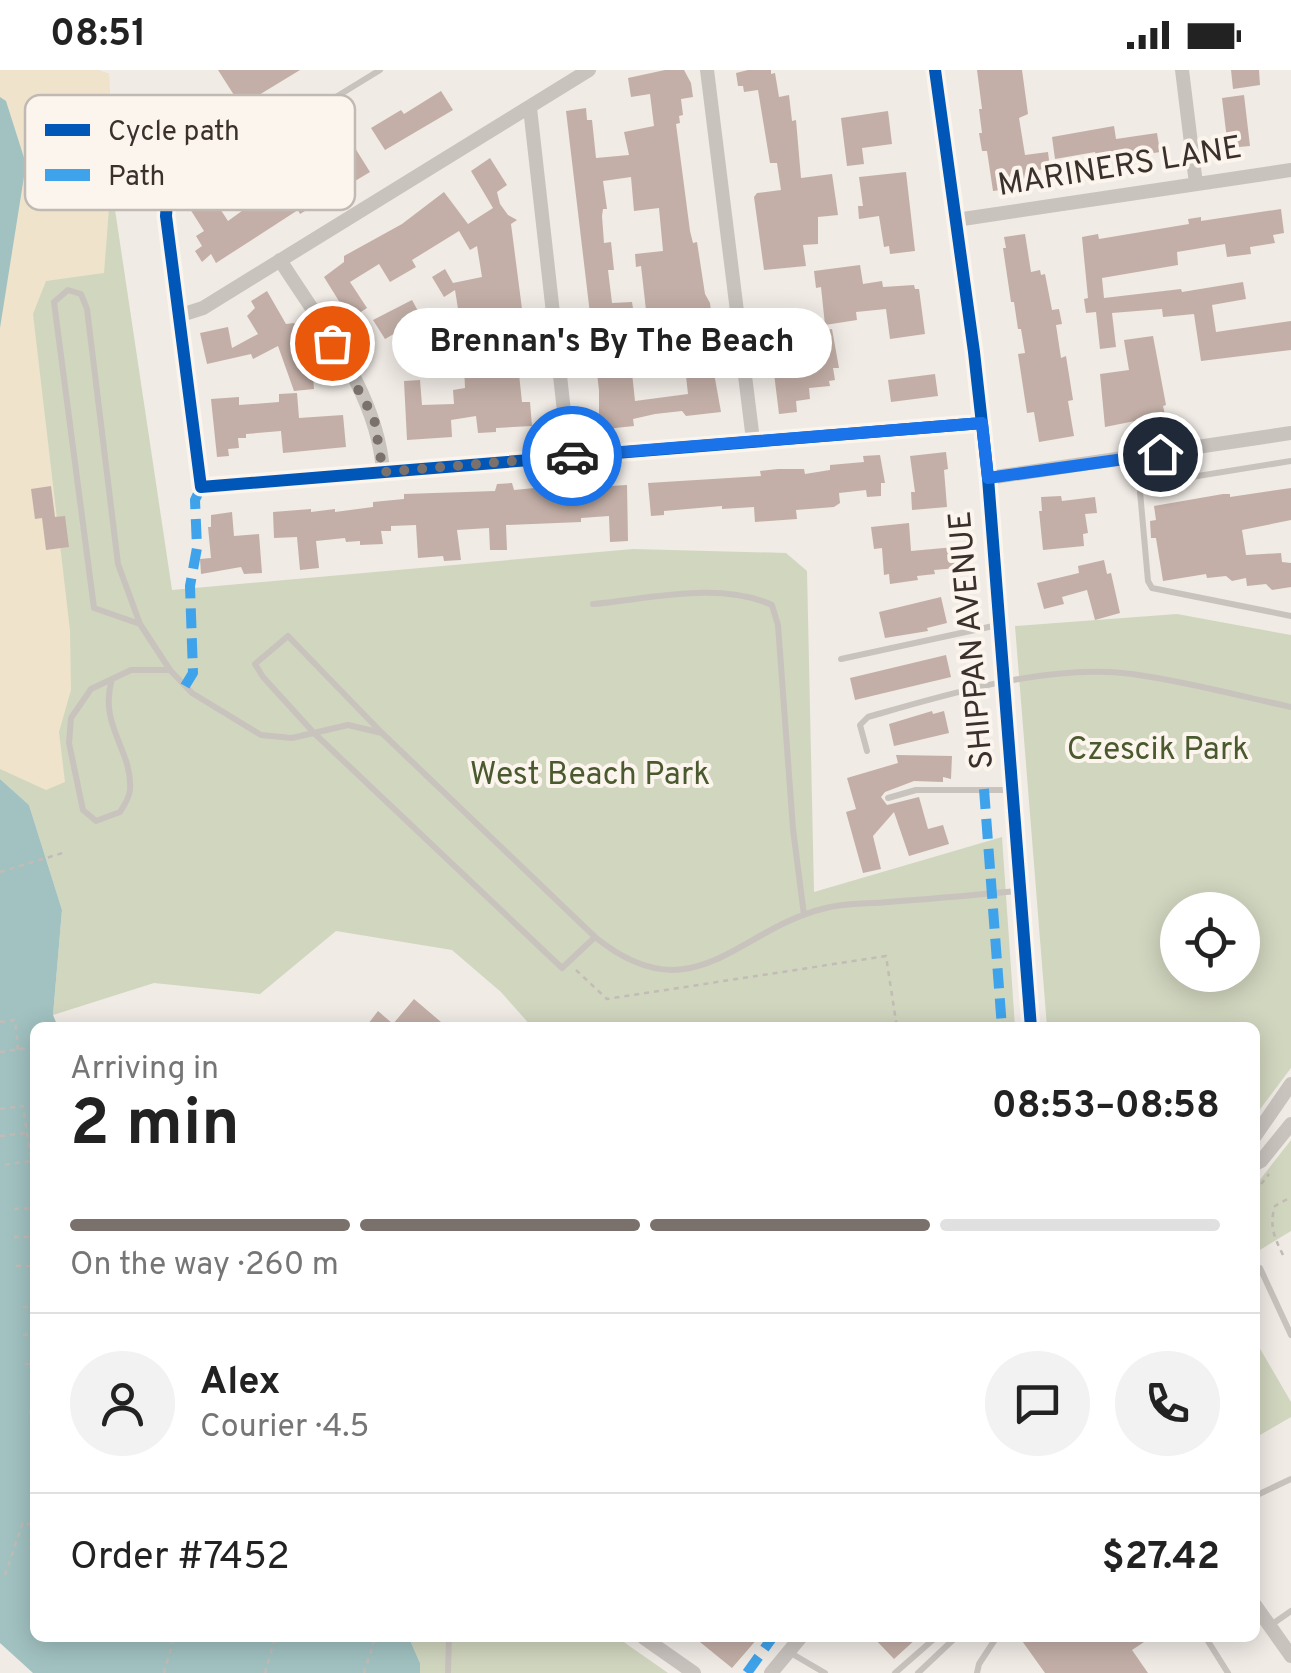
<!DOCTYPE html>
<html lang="en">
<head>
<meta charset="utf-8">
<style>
  body { margin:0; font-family:Overpass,sans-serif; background:#f2f2f2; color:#222; height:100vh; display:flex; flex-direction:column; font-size:38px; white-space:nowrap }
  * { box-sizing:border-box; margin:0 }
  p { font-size:32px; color:#767676 }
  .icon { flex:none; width:55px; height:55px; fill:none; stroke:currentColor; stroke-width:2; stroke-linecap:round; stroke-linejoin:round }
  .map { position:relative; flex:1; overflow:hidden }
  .sheet { position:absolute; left:30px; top:952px; width:1230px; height:620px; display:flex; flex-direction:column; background:#fff; border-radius:15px; box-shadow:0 5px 25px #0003 }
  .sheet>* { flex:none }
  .fabs { position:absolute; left:1160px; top:822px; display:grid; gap:20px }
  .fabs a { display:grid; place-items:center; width:100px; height:100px; border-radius:50%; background:#fff; box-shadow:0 5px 25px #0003; font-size:50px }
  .pin { position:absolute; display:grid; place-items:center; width:85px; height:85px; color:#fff; margin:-42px; border:5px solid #fff; border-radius:50%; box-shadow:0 2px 10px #0007 }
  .courier { position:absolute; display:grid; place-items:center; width:100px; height:100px; margin:-50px; border:8px solid #1a73e8; border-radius:50%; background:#fff; color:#222; box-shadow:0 2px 12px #0007 }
  .bubble { position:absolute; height:70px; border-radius:35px; background:#fff; box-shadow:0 5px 25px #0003; font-size:32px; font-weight:700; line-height:70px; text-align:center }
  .head em { font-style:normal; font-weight:700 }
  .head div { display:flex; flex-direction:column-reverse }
  .head { display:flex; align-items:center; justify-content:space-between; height:170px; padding:0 40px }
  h1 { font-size:65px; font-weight:700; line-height:75px }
  .bar { display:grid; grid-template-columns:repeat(4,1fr); gap:15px 10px; align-content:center; height:120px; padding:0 40px }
  .bar i { height:12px; border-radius:8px; background:#e0e0e0 }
  .bar .on { background:#7a716c }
  .bar p { grid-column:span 4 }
  .line { display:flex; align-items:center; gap:25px; padding:0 40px; border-top:2px solid #e0e0e0 }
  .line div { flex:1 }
  .round { display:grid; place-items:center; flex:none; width:105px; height:105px; border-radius:52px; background:#f2f2f2 }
  .status { display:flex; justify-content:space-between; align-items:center; height:70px; padding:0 50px; background:#fff; direction:ltr }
  .status svg { height:28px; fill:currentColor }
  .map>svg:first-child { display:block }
</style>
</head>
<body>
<div class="status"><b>08:51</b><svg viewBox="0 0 49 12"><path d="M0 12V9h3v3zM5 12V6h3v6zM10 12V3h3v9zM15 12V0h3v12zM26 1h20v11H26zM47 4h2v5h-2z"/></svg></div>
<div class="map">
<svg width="1291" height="1603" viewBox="0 0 1291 1603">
  <rect width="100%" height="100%" fill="#f0ebe5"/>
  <!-- green -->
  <path fill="#d1d6bf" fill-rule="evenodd" d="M0 0H97L109 4 111 113 172 520 633 479 786 483 807 501 814 822 1002 767 1015 957H532L501 922 452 880 336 861 260 924 154 913 53 945 62 840 29 735 0 709Z
    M1177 544 1291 565V998L1255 1046V958L1047 957 1015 556ZM1178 840H1242V905H1178Z
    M1291 1070V1161L1255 1183V1116Z
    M1255 1270 1291 1332V1347L1255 1368Z
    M409 1568H618L668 1603H420V1593Z"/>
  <!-- sand -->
  <path fill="#efe3cc" d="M0 0H97L109 4 111 113 104 203 46 211 33 244 70 560 71 620 59 662 65 712 46 720 0 699Z"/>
  <!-- water -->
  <path fill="#a1c2c1" d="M0 27 6 31 26 94 0 258Z
    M0 709 29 735 62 840 53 945 58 957 35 958V1568H409L420 1593V1603H33L0 1573Z"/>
  <!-- building -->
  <path fill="#c3afa7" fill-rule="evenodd" d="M218 0H300L241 36Z
    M665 0H684L691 13 693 27 681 29 683 45 679 46 680 53 676 54 690 161 693 173 697 172 705 224 710 233 713 259 705 260 708 293 712 292 721 342 686 346 682 341 655 344 633 349 634 356 597 360 595 345H599V320L566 41 586 38 587 50H592L596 88 629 85 624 62 654 56 650 24 631 27 628 8ZM631 107 634 141 659 138 663 181 635 184 636 197 641 196 646 240 663 238 667 268 651 270 653 291 684 288 688 324 635 331 632 303 627 304 623 277 639 276 632 232 612 233 608 200H614L611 172 604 173 602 146 603 139H607L603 111Z
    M748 0H771V4L775 3 779 27 789 25 792 51 796 50 801 108 832 104 838 145 818 147V174L803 175 806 196 764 200 754 127 757 123 781 120 777 93H770L758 20 744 22 743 16H738L736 3Z
    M977 0H1022L1028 44 1019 48 1025 85 1048 82 1050 98 1026 102 1027 113 1016 115 1017 118 993 121 987 81H982L979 63H982L979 39H982Z
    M1231 0H1259L1260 15 1233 19Z
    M441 21 453 40 385 80 371 58 401 40 404 44Z
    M1244 25 1250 76 1228 78 1222 28Z
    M888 41 892 74 862 78 864 94 847 96 841 48Z
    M328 52 349 82 355 78 370 102 300 144 298 140 216 193 211 184 202 192 195 181 202 176 196 166 204 161 190 139 211 125 228 151 294 103 280 83Z
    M1114 56 1116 69 1157 63 1160 82 1097 92 1095 82 1055 89 1052 67Z
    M490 88 507 115 497 122 500 134 508 145 517 150 511 154 529 293 518 295 522 332H530L532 356 496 358V362L478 363 476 346 451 350 452 367 407 370 404 311 420 310 422 335 454 334 453 320 465 318 464 295H467L455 220 444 227 432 207 445 199 453 213 482 207 477 176 470 180 459 161 412 190 416 197 390 212 379 194 350 212 367 238 353 247 345 234 342 236 324 207 344 192V186L402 154 444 122 468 154 493 138 471 101Z
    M906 102 915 181 890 184 889 176 884 177 879 146 859 149 858 136H863L859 107Z
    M1281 139 1284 163 1273 165 1275 173 1250 177 1251 184 1227 187 1225 174 1177 182 1178 195 1102 208 1104 228 1181 219 1182 222 1243 212 1246 229 1212 235 1216 262 1291 251V280L1201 291 1194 244 1163 247 1162 239 1112 243 1116 277 1100 279 1096 242 1086 243 1084 229 1088 228 1082 167 1098 164 1099 169 1189 154 1188 149 1201 147V151Z
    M1025 164 1031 202 1040 200 1041 205 1045 204 1052 240 1059 239 1062 254 1056 255 1061 288 1066 286 1073 330 1068 331 1074 366 1039 372 1034 342 1027 343 1018 284 1025 283 1021 259H1018L1014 232H1011L1003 178H1006L1004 167Z
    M860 195 863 214 882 211 883 217 914 215 915 219H919L925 264 890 269 886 239 856 242 857 250 825 255 821 217 816 218 814 201Z
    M267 221 286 254 294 253 309 276 317 295 312 297 314 319 294 321 278 276 253 289 251 284 207 294 200 263 228 257 232 278 258 264 247 246 255 238 251 231Z
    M412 230 418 241 414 244 418 250 385 269 373 250Z
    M797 238 801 264 832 259 839 298H833L835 310 829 311 830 316 809 318 810 329 796 331 797 342 779 344 771 279 780 278 775 241Z
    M1153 266 1166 335 1163 336 1165 345 1105 357 1100 304 1129 300 1124 270Z
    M437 274 439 300 409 303 407 277Z
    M935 304 938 326 891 332 888 310Z
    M297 323 299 348 343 345 346 377 283 383 281 361 246 364V368H238L239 378 228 379 229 386 217 387 211 329 239 327V335L279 332V324Z
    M946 382 948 399 944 400 947 437 912 440 911 422H915L910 386Z
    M880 385 885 413H881V426L867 427 866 420 839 423 840 433 834 437 796 440 797 449 755 452 754 437 722 439V436L664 441V445L651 446 648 413 761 406 760 401 778 399H804L805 404 830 400V395L864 392 863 386Z
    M607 411 610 416 627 415 628 471 610 472 609 446 581 448V452L506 455 507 480H490L489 458 457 460 461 490 444 491 443 486 418 488 416 455 391 456V461H381L383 474 360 475V471L346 472 345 468 316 471 319 498 300 500 297 467 274 468 273 442 311 439V442L335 439V442L373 437V432L404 429V424L495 421 497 414 512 413 514 420Z
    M51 416 55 447 65 446 69 477 46 480 42 448 35 449 31 419Z
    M1291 418V450L1242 460 1246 485 1281 483 1282 492 1291 493V517L1272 520 1266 514 1247 516 1246 508 1232 511 1226 506 1207 508 1206 504 1163 511 1156 468H1151L1150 451 1156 450 1154 436 1223 424H1230V427Z
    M1061 426 1062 431 1095 427 1097 443 1085 444 1088 463 1083 464 1084 476 1043 480 1039 441H1042L1041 427Z
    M232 442 234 466 259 464 262 503 244 504 241 497 201 504 200 489 211 488 208 457H211V445Z
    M909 453 911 481 955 477 957 498 934 500 935 504 917 506 918 510 890 514 889 504 884 505 882 478 874 479 871 457Z
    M1104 490 1107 504 1111 503 1120 543 1095 550 1087 520 1062 527 1064 534 1044 539 1037 513 1079 503 1078 496Z
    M941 527 947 553 927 558 928 561 885 568 879 542Z
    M946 585 951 607 855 630 850 608Z
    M932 641 933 644 944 641 949 663 894 676 889 654Z
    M896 685 952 686 951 709 943 707V712L914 711 885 722 881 727 887 735 919 727 928 759 943 755 949 774 909 786 894 742 873 766 881 799 863 803 846 742 856 739 847 708 898 693Z
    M414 929 448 958H365L378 941 393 954Z
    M695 1568H758L732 1598Z
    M874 1568H917L894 1589Z
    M1020 1568H1150L1132 1580 1148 1603H1045Z"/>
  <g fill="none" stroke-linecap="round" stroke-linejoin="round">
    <!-- path -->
    <path stroke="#c2bbb6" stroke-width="2.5" stroke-dasharray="5 5" stroke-linecap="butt" d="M0 802 66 782
      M576 900 607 929 886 886 897 958
      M43 951 44 958
      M0 952 15 950 18 980
      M0 982 35 977
      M0 1039 23 1036 31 1091 3 1095
      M0 1066 35 1062
      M1255 1122 1269 1104
      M14 1139 35 1138
      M14 1167H35
      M1283 1185C1274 1167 1269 1155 1275 1136L1291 1127
      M16 1196H35
      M23 1237H35
      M23 1265 35 1264
      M25 1294H35
      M30 1339 34 1380
      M5 1505 23 1452 35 1456
      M164 1603 174 1568
      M265 1603 275 1568
      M364 1603 375 1568"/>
    <!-- lane -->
    <path stroke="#c9c3be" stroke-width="6" d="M168 130 380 0
      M1137 388 1148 511 1152 518 1291 546
      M1142 415 1291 391
      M593 534C649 529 719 511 772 535L778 555 793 759 804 845
      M140 554 118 494 87 239 81 224 68 220 54 232 94 538 140 554 170 600 192 623 261 665 292 668 348 655 382 663 595 867C694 947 736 859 826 838 846 833 868 834 888 832 931 829 975 825 1018 821
      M841 589 998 555
      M112 609C98 656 133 680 130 720 129 728 124 736 120 742L96 751 83 740 69 673 71 648 91 619 131 600H169
      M381 662 288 566 255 594 263 607 314 663 562 898 595 867
      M867 681 860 655 868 647C948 624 1049 593 1132 604 1185 611 1239 626 1291 637
      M888 728 916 720H1011
      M1260 1198 1291 1265
      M1255 1426 1291 1409
      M1271 1555 1291 1541
      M1206 1568 1228 1603
      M789 1582 825 1603
      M448 1603 449 1568
      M895 1603 935 1568
      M918 1603 955 1568
      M977 1603 979 1594 996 1568"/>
    <!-- street -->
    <path stroke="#c9c3be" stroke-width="14" d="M707 0 753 370
      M935 0 974 282 988 408 1031 958
      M1182 0 1196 114
      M530 38 569 386
      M167 131 166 146 201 417 982 353
      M956 150 1291 100
      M280 190C321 255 378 323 383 402
      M178 246 203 238 589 0
      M988 408 1291 363
      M1255 1066 1291 1014
      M1255 1094 1261 1091 1291 1054
      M1255 1535 1291 1586
      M644 1568 694 1603
      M771 1603 800 1568"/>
    <!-- quiet -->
    <path stroke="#3fa3eb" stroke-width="10" stroke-dasharray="20 10" stroke-linecap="butt" d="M185 616 193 603 190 516 197 478 195 430 201 417
      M984 719 1002 958
      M747 1603 772 1568"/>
    <!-- cycleway casing -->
    <g stroke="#fbf5ee" stroke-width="19">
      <path id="cycleway" d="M935 0 974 282 988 408 1031 958
        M167 131 166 146 201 417 982 353"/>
    </g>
    <!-- cycleway -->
    <use href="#cycleway" stroke="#0057b8" stroke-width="12"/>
  </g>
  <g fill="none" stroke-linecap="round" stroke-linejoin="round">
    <!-- done -->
    <path stroke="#7a716c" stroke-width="10" stroke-dasharray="0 18" d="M332 273 374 348 383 402 572 386"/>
    <!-- route -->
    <path stroke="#1a73e8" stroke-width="12" d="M572 386 982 353 988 408 1160 384"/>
  </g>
  <g text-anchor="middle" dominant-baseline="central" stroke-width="8" stroke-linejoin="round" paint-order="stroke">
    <!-- street labels -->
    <g font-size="32" fill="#3b302b" stroke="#fbf5ee">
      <text transform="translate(1120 98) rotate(-9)">MARINERS LANE</text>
      <text transform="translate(973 570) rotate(-95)">SHIPPAN AVENUE</text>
    </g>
    <!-- park labels -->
    <g font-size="32" fill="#4a5a2e" stroke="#fbf5ee">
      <text x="1158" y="681">Czescik Park</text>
      <text x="590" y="706">West Beach Park</text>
    </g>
  </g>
  <!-- legend -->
  <rect x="25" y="25" width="330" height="115" rx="15" fill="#fbf5ee" stroke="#c1bab4" stroke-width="2.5"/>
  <rect x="45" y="54" width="45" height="12" fill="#0057b8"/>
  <rect x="45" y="99" width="45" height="12" fill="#3fa3eb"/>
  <g font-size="28" fill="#3b302b">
    <text x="108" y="70">Cycle path</text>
    <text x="108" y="115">Path</text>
  </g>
</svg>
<div class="fabs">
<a><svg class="icon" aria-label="locate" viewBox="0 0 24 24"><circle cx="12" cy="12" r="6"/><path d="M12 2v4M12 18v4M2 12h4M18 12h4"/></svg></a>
</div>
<div class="pin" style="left:332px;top:273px;background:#ea580c"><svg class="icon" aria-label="bag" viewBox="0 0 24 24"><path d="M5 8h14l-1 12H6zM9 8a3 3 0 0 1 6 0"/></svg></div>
<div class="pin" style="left:1160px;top:384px;background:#1f2937"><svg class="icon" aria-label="home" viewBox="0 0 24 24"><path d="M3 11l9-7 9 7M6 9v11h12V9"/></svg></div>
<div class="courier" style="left:572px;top:386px"><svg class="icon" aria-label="car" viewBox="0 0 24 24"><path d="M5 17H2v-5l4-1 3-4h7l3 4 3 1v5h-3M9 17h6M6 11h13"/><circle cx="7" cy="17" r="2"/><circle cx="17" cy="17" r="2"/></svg></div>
<div class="bubble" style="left:392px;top:238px;width:440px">Brennan's By The Beach</div>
<section class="sheet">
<div class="head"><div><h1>2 min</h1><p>Arriving in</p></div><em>08:53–08:58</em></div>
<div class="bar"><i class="on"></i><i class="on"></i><i class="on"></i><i></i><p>On the way · 260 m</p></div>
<div class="line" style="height:180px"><a class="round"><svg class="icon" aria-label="person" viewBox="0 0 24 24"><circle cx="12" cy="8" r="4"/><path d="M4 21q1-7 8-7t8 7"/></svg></a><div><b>Alex</b><p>Courier · 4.5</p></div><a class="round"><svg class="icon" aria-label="chat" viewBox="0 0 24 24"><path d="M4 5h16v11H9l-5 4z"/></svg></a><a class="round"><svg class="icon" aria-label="phone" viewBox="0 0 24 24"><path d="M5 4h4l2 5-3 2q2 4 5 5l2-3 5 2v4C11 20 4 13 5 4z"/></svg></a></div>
<div class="line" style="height:130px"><div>Order #7452</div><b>$27.42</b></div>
</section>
</div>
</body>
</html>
